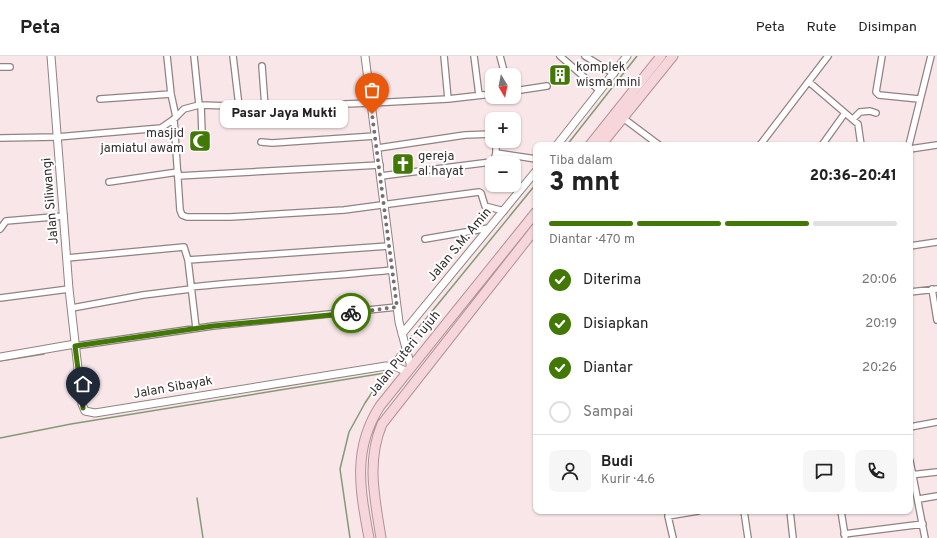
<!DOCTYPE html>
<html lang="id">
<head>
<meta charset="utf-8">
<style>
  body { margin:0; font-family:Overpass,sans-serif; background:#f6f6f6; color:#222; height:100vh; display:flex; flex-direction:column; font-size:15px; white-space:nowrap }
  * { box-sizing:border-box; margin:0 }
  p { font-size:13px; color:#767676 }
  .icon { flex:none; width:22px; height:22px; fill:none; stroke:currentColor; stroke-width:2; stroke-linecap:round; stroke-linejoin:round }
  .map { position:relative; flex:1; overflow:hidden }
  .sheet { position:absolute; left:533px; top:86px; width:380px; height:372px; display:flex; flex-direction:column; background:#fff; border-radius:8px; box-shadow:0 1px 3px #0004 }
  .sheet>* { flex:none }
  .needle { width:26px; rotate:170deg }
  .tools { position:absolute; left:485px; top:12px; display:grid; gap:8px }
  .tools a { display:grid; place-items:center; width:36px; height:36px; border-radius:8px; background:#fff; box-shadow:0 1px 3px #0004; font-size:20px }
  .pin { position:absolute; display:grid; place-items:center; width:34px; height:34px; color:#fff; margin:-41px -17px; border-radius:50% 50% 50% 0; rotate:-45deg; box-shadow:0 0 4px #0007 }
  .pin .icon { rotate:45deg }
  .courier { position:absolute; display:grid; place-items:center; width:40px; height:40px; margin:-20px; border:3px solid #427806; border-radius:50%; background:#fff; color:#222; box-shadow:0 1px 5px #0007 }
  .bubble { position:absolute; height:28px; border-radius:8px; background:#fff; box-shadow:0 1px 3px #0004; font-size:13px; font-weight:800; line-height:28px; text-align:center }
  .overview em { font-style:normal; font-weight:800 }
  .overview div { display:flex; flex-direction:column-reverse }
  .overview { display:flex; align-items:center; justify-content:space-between; height:68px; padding:0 16px }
  h1 { font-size:26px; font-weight:800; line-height:30px }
  .bar { display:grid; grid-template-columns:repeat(4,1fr); gap:6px 4px; align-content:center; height:48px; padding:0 16px }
  .bar i { height:5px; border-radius:3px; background:#e0e0e0 }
  .bar .current { background:#427806 }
  .bar p { grid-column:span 4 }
  .line { display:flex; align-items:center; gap:10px; padding:0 16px; border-top:1px solid #e0e0e0 }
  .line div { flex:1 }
  .round { display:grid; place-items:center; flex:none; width:42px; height:42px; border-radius:8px; background:#f6f6f6 }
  ol { padding:0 16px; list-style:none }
  li { display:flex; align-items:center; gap:12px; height:44px }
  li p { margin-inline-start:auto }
  li .icon { padding:4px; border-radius:50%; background:#427806; color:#fff; stroke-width:4 }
  li:last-child { color:#767676 }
  li i { width:22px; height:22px; border:2px solid #e0e0e0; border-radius:50% }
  header { display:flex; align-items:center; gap:24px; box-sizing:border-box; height:56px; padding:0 20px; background:#fff; border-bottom:1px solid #e0e0e0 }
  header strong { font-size:19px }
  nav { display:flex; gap:22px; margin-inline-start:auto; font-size:14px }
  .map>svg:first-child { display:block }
</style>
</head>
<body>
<header>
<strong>Peta</strong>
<nav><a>Peta</a><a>Rute</a><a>Disimpan</a></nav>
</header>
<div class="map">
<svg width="937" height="482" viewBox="0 0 937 482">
  <rect width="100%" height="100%" fill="#f8e6e8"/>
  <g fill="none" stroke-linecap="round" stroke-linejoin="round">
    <!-- stream -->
    <path stroke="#849a76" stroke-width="1.5" d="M567 89 637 0
      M407 286 536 128
      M0 305 44 298
      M392 306 403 291
      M0 382 71 368 385 317
      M197 442 203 482
      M350 482 340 413 349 376 365 347 387 314"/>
    <!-- minor casing -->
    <g stroke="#928284" stroke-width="8">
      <path id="minor" d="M167 0 171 38 176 61
        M194 0 199 49
        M233 0 239 50
        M444 0 448 43
        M474 0 479 39
        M500 0 505 19
        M560 0 600 35
        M585 0 614 18
        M882 0 876 36 879 39 919 43
        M262 10 265 51
        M0 11H10
        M809 26 858 68 861 89
        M514 35 547 30
        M100 43 171 38
        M201 49 202 78
        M623 62 659 89
        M174 63 180 154 182 159 187 161H230L344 154 479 136 481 137 485 150 504 155
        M853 63 860 56 870 55 876 57
        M0 82 57 81 161 72 174 63 184 53 199 49 265 51 371 47 448 43 492 38
        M496 85V97L536 103
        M261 86 272 87 375 80
        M760 89 828 0
        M822 89 845 57
        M909 89 931 0
        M378 92 465 79 492 78
        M910 93 937 89
        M178 120 380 109
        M381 120 491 106 494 104 496 97
        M109 126 178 116
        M0 173 6 165 64 160
        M425 183 489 172
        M910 190 937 186
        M67 202 184 191 188 204 196 272
        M188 204 389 190
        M191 231C258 224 325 221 392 214
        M932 233 937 264
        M910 236 937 233
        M0 242 69 233
        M72 252 143 239 191 233
        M75 290 213 270 397 251
        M910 371 937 366
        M910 405 925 482
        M910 419 937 416
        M919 443 937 440
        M744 455 748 482
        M790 455 793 482
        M841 455 845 480
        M844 478 923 468
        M673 482 668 460 698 455"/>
    </g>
    <!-- tertiary casing -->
    <g stroke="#928284" stroke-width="9">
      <path id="tertiary" d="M51 0 69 233 82 348 85 355 95 357 386 310 397 311 407 316
        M365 0 399 266 411 311
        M557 89 627 0
        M402 278 536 115
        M0 301 75 288"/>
    </g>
    <!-- trunk casing -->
    <g stroke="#b19498" stroke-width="11">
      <path id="trunk" d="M590 89 661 0
        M601 89 673 0
        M369 482C360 434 352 393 380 350L536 156
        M381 482C375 443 366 406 382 368L536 172"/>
    </g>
    <!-- minor -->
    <use href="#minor" stroke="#fff" stroke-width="5.5"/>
    <!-- tertiary -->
    <use href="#tertiary" stroke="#fff" stroke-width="7"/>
    <!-- trunk -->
    <use href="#trunk" stroke="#f6d6da" stroke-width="9"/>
  </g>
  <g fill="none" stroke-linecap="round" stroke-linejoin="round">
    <!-- done -->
    <path stroke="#796f70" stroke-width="4" stroke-dasharray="0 7.2" d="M351 257 397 251 372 58"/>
    <!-- route -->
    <path stroke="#427806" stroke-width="5" d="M83 352 75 290 213 270 351 257"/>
  </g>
  <!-- icons -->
  <defs>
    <g id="building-square" transform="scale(1.15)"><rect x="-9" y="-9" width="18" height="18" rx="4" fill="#427806" stroke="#fff"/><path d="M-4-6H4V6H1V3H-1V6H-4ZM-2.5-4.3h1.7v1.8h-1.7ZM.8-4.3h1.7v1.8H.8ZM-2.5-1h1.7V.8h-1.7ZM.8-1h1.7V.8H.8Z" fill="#fff"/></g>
    <g id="mosque-square" transform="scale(1.15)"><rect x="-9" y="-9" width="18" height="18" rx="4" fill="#427806" stroke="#fff"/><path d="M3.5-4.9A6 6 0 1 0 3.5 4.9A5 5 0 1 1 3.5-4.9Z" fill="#fff"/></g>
    <g id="church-square" transform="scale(1.15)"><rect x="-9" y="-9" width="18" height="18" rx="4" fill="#427806" stroke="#fff"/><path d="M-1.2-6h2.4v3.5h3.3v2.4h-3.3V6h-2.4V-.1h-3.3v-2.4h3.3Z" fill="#fff"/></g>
  </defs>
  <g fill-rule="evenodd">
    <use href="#building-square" x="560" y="19"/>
    <use href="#mosque-square" x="200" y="85"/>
    <use href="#church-square" x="403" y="108"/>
  </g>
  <g text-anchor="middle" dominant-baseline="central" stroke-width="4" stroke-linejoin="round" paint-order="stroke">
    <!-- poi labels -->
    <g font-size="13" fill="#352f2f" stroke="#fff" text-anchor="start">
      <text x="576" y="12">komplek<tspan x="576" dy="15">wisma mini</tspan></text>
      <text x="184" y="78" text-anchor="end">masjid<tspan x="184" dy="15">jamiatul awam</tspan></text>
      <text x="418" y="101">gereja<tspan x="418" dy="15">al hayat</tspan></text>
    </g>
    <!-- street labels -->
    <g font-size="13" fill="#352f2f" stroke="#fff">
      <text transform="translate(51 145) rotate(-95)">Jalan Siliwangi</text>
      <text transform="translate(460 189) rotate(-50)">Jalan S.M. Amin</text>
      <text transform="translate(405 298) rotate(-51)">Jalan Puteri Tujuh</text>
      <text transform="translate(173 332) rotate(-10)">Jalan Sibayak</text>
    </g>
  </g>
</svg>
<div class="tools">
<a><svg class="needle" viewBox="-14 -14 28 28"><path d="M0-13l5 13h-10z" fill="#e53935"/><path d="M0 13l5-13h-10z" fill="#767676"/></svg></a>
<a>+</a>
<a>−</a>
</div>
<div class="pin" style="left:372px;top:58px;background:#ea580c"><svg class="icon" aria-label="bag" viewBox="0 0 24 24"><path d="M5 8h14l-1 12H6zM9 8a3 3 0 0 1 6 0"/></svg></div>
<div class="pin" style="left:83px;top:352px;background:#1f2937"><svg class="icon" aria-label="home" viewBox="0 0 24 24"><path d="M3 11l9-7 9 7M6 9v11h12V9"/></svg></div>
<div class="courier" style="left:351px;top:257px"><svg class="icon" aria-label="bike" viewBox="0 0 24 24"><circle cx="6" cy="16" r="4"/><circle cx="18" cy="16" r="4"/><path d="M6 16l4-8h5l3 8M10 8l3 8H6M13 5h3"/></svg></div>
<div class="bubble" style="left:220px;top:44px;width:128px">Pasar Jaya Mukti</div>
<section class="sheet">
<div class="overview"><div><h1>3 mnt</h1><p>Tiba dalam</p></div><em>20:36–20:41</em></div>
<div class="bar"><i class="current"></i><i class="current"></i><i class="current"></i><i></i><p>Diantar · 470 m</p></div>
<ol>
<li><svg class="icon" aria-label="check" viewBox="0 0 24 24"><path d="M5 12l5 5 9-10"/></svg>Diterima<p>20:06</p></li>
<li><svg class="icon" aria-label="check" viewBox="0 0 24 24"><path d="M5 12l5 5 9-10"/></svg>Disiapkan<p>20:19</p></li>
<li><svg class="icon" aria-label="check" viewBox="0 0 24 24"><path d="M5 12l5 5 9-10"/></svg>Diantar<p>20:26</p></li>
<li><i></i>Sampai</li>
</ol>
<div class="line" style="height:72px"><a class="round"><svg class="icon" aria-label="person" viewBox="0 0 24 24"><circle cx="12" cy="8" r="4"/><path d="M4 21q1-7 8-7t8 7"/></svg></a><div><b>Budi</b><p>Kurir · 4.6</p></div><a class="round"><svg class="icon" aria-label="chat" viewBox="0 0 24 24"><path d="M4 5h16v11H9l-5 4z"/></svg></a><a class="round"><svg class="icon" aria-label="phone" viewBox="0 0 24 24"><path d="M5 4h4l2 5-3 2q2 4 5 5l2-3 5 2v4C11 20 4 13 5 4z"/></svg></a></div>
</section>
</div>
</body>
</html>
